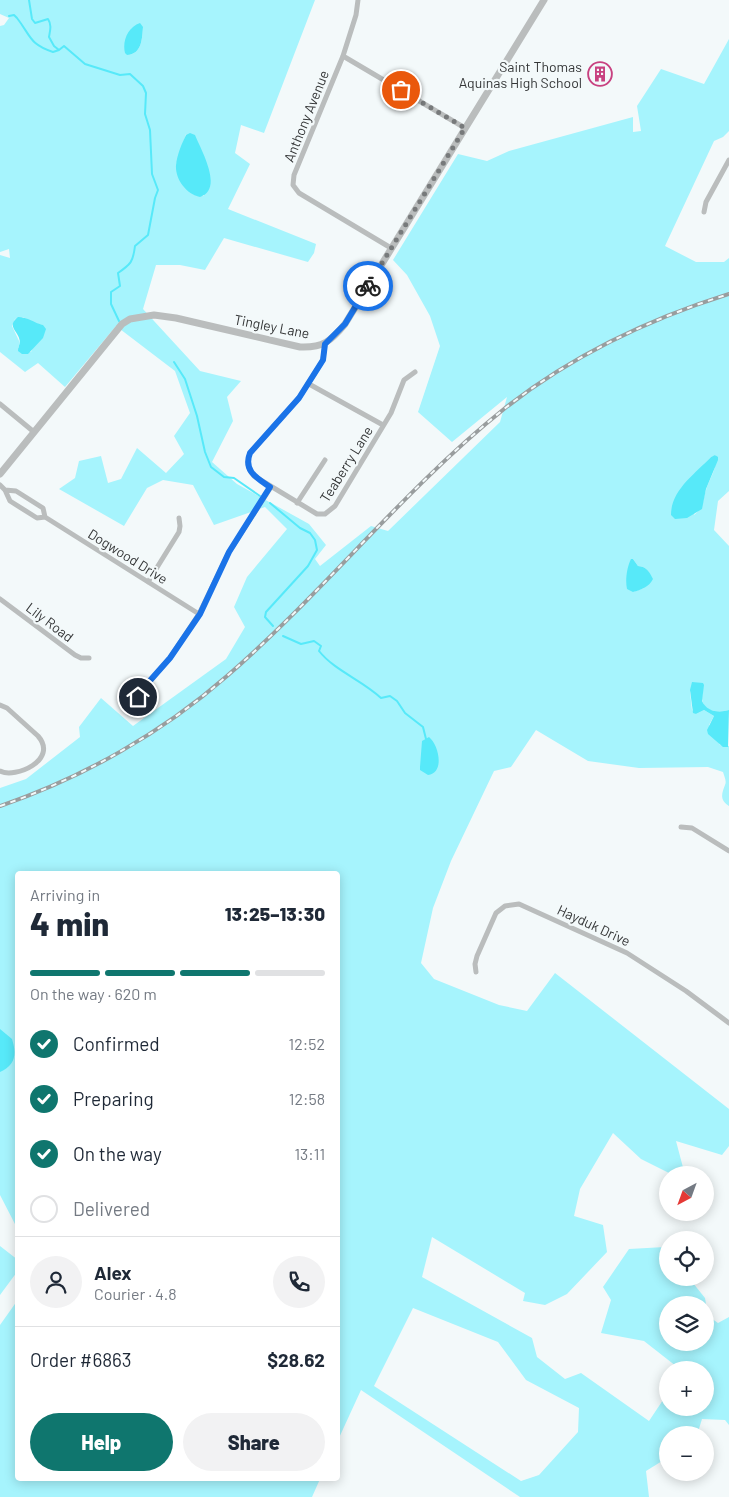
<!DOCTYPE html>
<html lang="en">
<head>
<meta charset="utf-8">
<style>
  body { margin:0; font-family:Barlow,sans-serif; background:#f2f2f3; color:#1f2937; height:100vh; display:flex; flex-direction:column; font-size:19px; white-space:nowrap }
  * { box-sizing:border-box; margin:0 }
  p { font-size:16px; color:#747a83 }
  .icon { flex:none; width:28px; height:28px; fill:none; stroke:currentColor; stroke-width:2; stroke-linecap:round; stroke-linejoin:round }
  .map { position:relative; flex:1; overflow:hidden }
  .side { position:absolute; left:15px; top:871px; width:325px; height:610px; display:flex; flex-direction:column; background:#fff; border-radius:5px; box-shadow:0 2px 12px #0003 }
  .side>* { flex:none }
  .needle { width:32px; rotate:221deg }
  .buttons { position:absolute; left:659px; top:1166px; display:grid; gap:10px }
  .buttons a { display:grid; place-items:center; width:55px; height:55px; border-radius:50%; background:#fff; box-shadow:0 2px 12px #0003; font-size:25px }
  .pin { position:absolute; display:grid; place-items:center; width:42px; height:42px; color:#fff; margin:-21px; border:2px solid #fff; border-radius:50%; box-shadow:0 1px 5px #0007 }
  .courier { position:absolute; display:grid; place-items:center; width:50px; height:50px; margin:-25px; border:4px solid #1a73e8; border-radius:50%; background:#fff; color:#222; box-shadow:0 1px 6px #0007 }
  .headline em { font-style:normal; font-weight:800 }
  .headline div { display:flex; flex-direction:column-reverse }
  .headline { display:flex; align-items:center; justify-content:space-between; height:85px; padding:0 15px }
  h1 { font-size:32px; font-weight:800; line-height:38px }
  .bar { display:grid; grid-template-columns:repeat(4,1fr); gap:8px 5px; align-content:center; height:60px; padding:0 15px }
  .bar i { height:6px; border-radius:4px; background:#e0e1e3 }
  .bar .on { background:#0f766e }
  .bar p { grid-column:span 4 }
  .line { display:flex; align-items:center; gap:12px; padding:0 15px; border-top:1px solid #e0e1e3 }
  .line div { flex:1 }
  .round { display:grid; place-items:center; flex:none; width:52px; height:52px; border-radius:26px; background:#f2f2f3 }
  ol { padding:0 15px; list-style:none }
  li { display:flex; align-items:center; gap:15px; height:55px }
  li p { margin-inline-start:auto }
  li .icon { padding:5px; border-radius:50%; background:#0f766e; color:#fff; stroke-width:4 }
  li:last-child { color:#747a83 }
  li i { width:28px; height:28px; border:2px solid #e0e1e3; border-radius:50% }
  .action { display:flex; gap:10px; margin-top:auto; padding:10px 15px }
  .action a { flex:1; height:58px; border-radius:30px; background:#0f766e; color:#fff; font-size:20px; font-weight:800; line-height:58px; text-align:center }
  .action a+a { background:#f2f2f3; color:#1f2937 }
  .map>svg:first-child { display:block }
</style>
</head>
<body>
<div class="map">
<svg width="729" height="1497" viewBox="0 0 729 1497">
  <rect width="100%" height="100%" fill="#f3f9fa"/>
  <!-- green -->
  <path fill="#a6f4fd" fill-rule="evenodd" d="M0 0H315L264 133 241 125 235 153 250 164 228 209 316 244 314 253 308 262 224 238 205 270 180 265H156L143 309 200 371 241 381 227 397 233 421 212 462 237 484 309 524 326 545 315 559 320 566 371 526 388 531 500 422 507 397 452 442 418 412 440 346 430 316 407 275 393 260 458 154 487 161 509 151 633 117V132L641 131 637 106 661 69 704 84 729 39V131L723 137 714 141 665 246 696 262H724L729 258V491L718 501 714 530 729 546V710C719 713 703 712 702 699 702 692 704 690 701 683H697L690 692 692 710 696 714 704 710 714 716 709 725 720 745 729 746V806C719 800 722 793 725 785 727 781 724 776 723 772L708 767 639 768 588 761 536 730 511 767 494 771 451 861 433 908 421 963 434 979 499 1005 527 1011 555 973 729 1109V1146L722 1155 676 1141 685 1175H673L641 1159 613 1133 580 1189 574 1216 603 1225 607 1252 567 1294 545 1305 523 1301 525 1293 432 1237 422 1277 532 1338 537 1357 565 1379 581 1373 649 1421 667 1394 668 1408H705V1370H681L644 1341 601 1333 611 1300 603 1287 629 1249 665 1247 667 1250 668 1278H689L705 1298 708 1316 718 1323 729 1317V1425L725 1420 702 1419 697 1435H668L667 1458 646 1471 649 1497H520L361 1390 338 1440V874H18L17 1228 0 1195V788L26 779 80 737 79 727 101 698 133 726 226 659 245 627 234 607 247 577 287 529 265 507 214 525 193 485 163 480 147 488 124 526 59 489 75 478 79 461 101 456 108 483 121 479 137 448 166 473 184 454 174 436 190 413 175 371 116 326 65 387 38 363 25 372 0 352V255L10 258 9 249 0 252V26L4 25 9 18 0 14ZM143 27C142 39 142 54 127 55 125 43 125 38 132 28ZM186 134 204 196H196L176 165ZM23 317 34 323 43 325 31 352 18 348 20 343 12 326 15 319ZM716 455C716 472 711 475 706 490 702 502 705 506 694 515L705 464 711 457ZM633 559 638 566C647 567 649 571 652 579L644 588 633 592ZM668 1305H705V1342H668ZM413 1308 498 1342 526 1380 579 1408 578 1432 539 1475 521 1481 374 1386Z
    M0 1246 18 1260 17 1272 0 1295Z
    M17 1301 18 1479H320L312 1497H0V1325Z"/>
  <!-- water -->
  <path fill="#57e9f9" d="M140 23 143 27C142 39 142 54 127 55L125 53C122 41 128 27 140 23Z
    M190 133 195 135C201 150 224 189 200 197 186 194 175 179 176 165 177 155 182 143 186 135Z
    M18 317C28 317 34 323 43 325L46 329 43 338 28 354H22L18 351C18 348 19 345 20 343 20 331 5 327 18 317Z
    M715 455 718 457V460L706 489 702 509 687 518 675 519 671 515C671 490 695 474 711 457Z
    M631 559H633L638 566C647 567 649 571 653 579 649 587 641 590 633 592L627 589C625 580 627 567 631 559Z
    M692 682 703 683 704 685 702 701C707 712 719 713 729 710L728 747H723L708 734 707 730 714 716 704 710 696 714 693 713 690 690Z
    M429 737C439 745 445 773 428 775L420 770V767L422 741Z
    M0 1029 12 1039C17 1055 15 1065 0 1072Z"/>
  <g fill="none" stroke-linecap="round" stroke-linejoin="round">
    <!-- stream -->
    <path stroke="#57e9f9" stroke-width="2" d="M29 0 32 19 35 23 48 19C52 25 50 31 49 37L54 46 59 50 64 46 85 64 120 75 130 74 143 86 146 93 145 114 150 130 152 174 158 190 155 198 148 235 135 246C133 262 131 264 118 273L120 286 111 292V304L119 321
      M9 16 14 15 17 18C31 36 29 44 53 52L59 50
      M174 362 185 379 197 416 205 452 211 467 224 477 234 478 260 496
      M270 503 300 528 310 533 315 540 317 550 308 566 266 612 265 617 273 626
      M283 636 301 644 314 641 321 646 319 651C335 671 362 680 381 698L390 696 397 701 405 713 423 727 426 739"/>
    <!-- minor -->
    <path stroke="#babdbd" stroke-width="5" d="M358 0 356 15 343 56 294 175 293 185 299 193 391 248
      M343 56 465 128
      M704 212 706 202 729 160
      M325 343 323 360 299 398 250 453C246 462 248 469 254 476L317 514H325L335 506 391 413 404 380 415 372
      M309 384 383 425
      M0 404 34 432
      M0 485 5 490 10 501 37 518 45 517 199 614
      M5 490 16 491 43 508 45 517
      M297 503 325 460
      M148 582 179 532 180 526 179 518
      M0 599 75 655 81 658H89
      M0 705 7 708 38 736C59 760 15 779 0 771
      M130 711 147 684 170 658 199 614 229 552 271 487
      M681 827 692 828 729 851
      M476 972 475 964 477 956 496 913 505 906 519 904 627 953 686 991 729 1023"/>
    <!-- tertiary -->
    <path stroke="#babdbd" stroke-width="7" d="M0 474 122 324 130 319 154 315 176 318 300 347C323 348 331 341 345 324L544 0"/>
    <!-- rail casing -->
    <g stroke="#999d9e" stroke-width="4">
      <path id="rail" d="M0 806C82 778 162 733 227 676 324 592 404 489 504 409 570 357 649 319 729 294"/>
    </g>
    <!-- rail -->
    <use href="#rail" stroke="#f3f9fa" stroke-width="2" stroke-dasharray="5.5" stroke-linecap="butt"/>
  </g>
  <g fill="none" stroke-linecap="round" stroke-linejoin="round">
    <!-- done -->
    <path stroke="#777a7b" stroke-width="5" stroke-dasharray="0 9" d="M368 286 465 128 401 90"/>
    <!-- route -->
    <path stroke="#1a73e8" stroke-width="6" d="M138 697 147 684 170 658 200 614 229 552 270 487C257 478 243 471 250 453L299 398 323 360 325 344 345 324 368 286"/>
  </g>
  <!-- icons -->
  <defs>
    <g id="building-ring" transform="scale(1.25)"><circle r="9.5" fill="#f3f9fa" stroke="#c84180" stroke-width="1.5"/><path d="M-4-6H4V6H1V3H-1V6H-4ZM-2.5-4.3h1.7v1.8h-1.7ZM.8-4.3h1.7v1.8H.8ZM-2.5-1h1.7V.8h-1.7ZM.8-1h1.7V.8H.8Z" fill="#c84180"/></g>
  </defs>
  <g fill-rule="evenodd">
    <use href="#building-ring" x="600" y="74"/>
  </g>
  <g text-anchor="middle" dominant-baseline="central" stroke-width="4.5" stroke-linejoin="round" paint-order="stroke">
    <!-- poi labels -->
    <g font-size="14" fill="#343637" stroke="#f3f9fa" text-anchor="end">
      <text x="582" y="66">Saint Thomas<tspan x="582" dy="16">Aquinas High School</tspan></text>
    </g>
    <!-- street labels -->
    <g font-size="14" fill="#343637" stroke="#f3f9fa">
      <text transform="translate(306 116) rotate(-68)">Anthony Avenue</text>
      <text transform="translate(272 326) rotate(11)">Tingley Lane</text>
      <text transform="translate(346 464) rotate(-58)">Teaberry Lane</text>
      <text transform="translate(128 556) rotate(32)">Dogwood Drive</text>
      <text transform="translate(50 622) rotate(37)">Lily Road</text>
      <text transform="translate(594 925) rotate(25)">Hayduk Drive</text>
    </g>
  </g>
</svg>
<div class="buttons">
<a><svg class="needle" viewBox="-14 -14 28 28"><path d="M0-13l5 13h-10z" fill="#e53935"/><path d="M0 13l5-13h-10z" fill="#747a83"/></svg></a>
<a><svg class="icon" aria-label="locate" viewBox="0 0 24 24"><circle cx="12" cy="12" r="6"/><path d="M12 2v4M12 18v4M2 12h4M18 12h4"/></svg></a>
<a><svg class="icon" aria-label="layers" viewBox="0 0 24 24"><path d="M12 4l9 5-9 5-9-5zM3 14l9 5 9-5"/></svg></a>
<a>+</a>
<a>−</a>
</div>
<div class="pin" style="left:401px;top:90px;background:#ea580c"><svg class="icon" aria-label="bag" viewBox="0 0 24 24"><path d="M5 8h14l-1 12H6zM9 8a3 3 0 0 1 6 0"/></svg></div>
<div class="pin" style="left:138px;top:697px;background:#1f2937"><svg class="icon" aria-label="home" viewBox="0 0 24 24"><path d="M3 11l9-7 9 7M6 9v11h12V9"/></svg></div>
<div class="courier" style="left:368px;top:286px"><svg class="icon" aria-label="bike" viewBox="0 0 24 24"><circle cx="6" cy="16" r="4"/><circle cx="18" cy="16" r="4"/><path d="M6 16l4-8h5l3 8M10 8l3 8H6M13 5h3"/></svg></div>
<section class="side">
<div class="headline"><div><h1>4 min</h1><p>Arriving in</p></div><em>13:25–13:30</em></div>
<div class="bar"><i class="on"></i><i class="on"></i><i class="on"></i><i></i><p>On the way · 620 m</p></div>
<ol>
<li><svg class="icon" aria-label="check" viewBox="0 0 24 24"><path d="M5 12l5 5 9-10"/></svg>Confirmed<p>12:52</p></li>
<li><svg class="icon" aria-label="check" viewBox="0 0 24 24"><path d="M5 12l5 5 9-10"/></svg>Preparing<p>12:58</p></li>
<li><svg class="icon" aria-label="check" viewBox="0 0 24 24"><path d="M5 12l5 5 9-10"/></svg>On the way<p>13:11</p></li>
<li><i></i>Delivered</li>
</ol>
<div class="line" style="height:90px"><a class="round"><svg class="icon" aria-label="person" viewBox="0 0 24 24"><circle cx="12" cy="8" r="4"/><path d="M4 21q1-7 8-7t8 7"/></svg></a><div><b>Alex</b><p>Courier · 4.8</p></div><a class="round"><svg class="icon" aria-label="phone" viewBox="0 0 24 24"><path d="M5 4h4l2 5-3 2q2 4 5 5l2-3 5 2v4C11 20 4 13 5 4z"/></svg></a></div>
<div class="line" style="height:65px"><div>Order #6863</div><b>$28.62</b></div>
<div class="action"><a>Help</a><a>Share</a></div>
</section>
</div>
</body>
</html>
